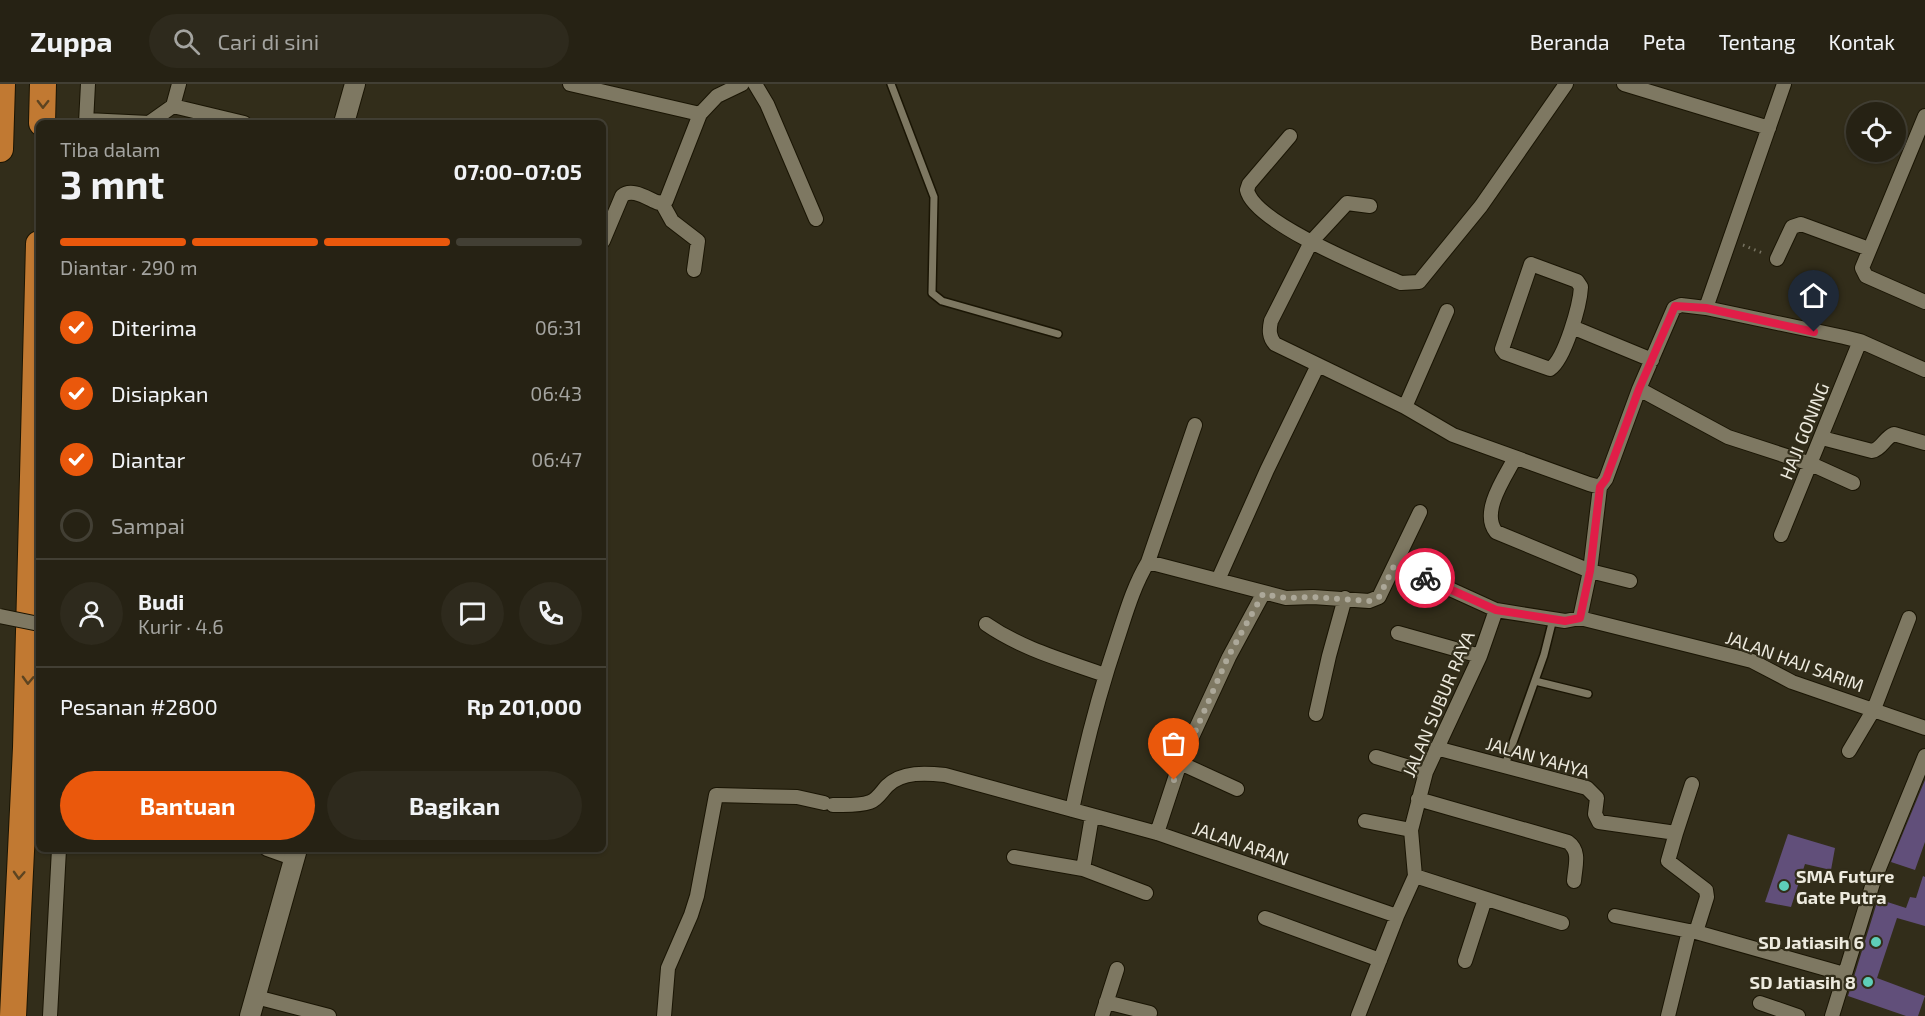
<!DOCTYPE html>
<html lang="id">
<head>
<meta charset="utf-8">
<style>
  body { margin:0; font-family:"Exo 2",sans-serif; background:#2e2a1d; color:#f1f3f6; height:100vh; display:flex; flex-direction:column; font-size:22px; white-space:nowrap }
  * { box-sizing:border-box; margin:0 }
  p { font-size:20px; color:#a4a4a0 }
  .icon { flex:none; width:33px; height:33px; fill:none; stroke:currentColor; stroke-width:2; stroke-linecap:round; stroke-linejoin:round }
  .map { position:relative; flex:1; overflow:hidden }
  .panel { position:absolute; left:36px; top:36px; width:570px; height:732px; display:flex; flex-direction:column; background:#262214; border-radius:9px; box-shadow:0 2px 4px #0004,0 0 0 2px #423f34 }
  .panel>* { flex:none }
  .controls { position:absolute; left:1846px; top:18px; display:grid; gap:12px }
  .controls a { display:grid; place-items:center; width:60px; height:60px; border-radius:50%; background:#262214; box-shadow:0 2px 4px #0004,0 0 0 2px #423f34; font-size:30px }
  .pin { position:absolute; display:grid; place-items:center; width:51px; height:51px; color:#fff; margin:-62px -26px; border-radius:50% 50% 50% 0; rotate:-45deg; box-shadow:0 0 6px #0007 }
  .pin .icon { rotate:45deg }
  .courier { position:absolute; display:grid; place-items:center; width:60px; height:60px; margin:-30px; border:4px solid #e11d48; border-radius:50%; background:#fff; color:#222; box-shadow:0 2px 8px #0007 }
  .summary em { font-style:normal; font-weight:700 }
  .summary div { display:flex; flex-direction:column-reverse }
  .summary { display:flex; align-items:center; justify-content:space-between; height:102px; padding:0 24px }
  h1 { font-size:39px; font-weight:700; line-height:45px }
  .bar { display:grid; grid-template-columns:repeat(4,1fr); gap:9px 6px; align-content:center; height:72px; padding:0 24px }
  .bar i { height:8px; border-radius:4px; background:#423f34 }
  .bar .active { background:#ea580c }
  .bar p { grid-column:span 4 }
  .line { display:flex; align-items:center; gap:15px; padding:0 24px; border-top:2px solid #423f34 }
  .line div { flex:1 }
  .round { display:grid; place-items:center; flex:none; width:63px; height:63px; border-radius:32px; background:#2e2a1d }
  ol { padding:0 24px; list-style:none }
  li { display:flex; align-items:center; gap:18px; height:66px }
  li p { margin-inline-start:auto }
  li .icon { padding:6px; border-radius:50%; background:#ea580c; color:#fff; stroke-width:4 }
  li:last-child { color:#a4a4a0 }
  li i { width:33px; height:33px; border:3px solid #423f34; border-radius:50% }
  .cta { display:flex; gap:12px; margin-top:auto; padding:12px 24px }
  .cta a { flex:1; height:69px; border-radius:36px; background:#ea580c; color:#fff; font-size:24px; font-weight:700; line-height:69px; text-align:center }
  .cta a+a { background:#2e2a1d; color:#f1f3f6 }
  header { display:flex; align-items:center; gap:36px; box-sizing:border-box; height:84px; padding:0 30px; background:#262214; border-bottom:2px solid #423f34 }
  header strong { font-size:28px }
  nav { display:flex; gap:33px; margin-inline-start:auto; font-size:21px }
  .search { width:420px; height:54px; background:#2e2a1d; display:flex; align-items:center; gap:15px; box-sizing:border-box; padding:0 21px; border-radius:33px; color:#a4a4a0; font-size:22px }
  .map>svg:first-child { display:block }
</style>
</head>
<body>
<header>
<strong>Zuppa</strong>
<div class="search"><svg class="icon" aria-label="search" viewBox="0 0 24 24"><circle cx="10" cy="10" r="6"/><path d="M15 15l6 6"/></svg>Cari di sini</div>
<nav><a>Beranda</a><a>Peta</a><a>Tentang</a><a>Kontak</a></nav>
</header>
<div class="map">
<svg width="1925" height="932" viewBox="0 0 1925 932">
  <rect width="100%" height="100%" fill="#322d1a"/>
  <!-- building -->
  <path fill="#614f7a" d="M1925 696V758L1915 786 1891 778Z
    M1788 750 1835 764 1831 786 1805 780 1791 823 1765 818Z
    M1923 792 1925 793V842L1897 834 1877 894 1925 912 1918 932H1906L1848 912 1878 815 1906 824 1910 813 1916 814Z"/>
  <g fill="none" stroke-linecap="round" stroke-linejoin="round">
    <!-- lane casing -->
    <g stroke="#1a1504" stroke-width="10">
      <path id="lane" d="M891 0 934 113 932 209 942 217 1058 250
        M1535 597 1588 610
        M1505 681 1544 571 1553 535"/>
    </g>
    <!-- street casing -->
    <g stroke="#1a1504" stroke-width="16">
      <path id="street" d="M570 0 700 30
        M755 0 767 20 816 135
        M1624 0 1769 44
        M173 22 244 39
        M1925 32 1862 184 1866 192 1925 218
        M86 36 149 39 173 22 179 0
        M86 39 88 0
        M1290 52 1249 100 1247 106C1254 139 1369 185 1401 199L1419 198 1481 122 1566 0
        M662 119 672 137 698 157 694 186
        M1370 122 1347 119 1311 158 1271 237C1269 246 1269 253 1275 260L1405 323 1453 351 1589 400 1600 403 1606 395 1639 305 1674 224 1681 221 1706 224 1844 253 1860 257 1925 286
        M603 157 622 112C632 103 648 115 659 119L666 117 700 30 717 12 742 0
        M1777 175 1792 143 1801 140 1869 165
        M1531 180 1577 197 1581 203C1580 221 1565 275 1550 285L1505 269 1502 265Z
        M1706 224 1784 0
        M1572 243 1652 276
        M1639 305 1728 353 1811 380 1853 399
        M1405 323 1447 227
        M1822 354 1872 367C1882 365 1884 354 1894 350L1925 359
        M1515 374C1505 393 1480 428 1496 448L1590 487 1630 497
        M1781 451 1860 257
        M1148 478 1195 341
        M1395 480 1496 526 1565 537 1580 534 1752 577 1792 598 1925 644
        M1218 496 1267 386 1318 281
        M1580 534 1590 487 1600 403
        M986 540C1022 565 1063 576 1105 591
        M1398 549 1480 572
        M1316 630 1329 572 1345 514
        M1436 664 1587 704 1597 714 1595 730 1599 738 1676 749 1668 777 1706 806 1707 813 1696 848 1689 847 1668 932
        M1849 667 1874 625 1909 534
        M1376 673 1426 688
        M1180 679 1237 705
        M1418 715 1568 758C1581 767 1575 783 1574 797
        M833 721C845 721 859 722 870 718 878 715 882 707 887 702 902 687 927 689 945 691L1157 749 1397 832
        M1072 726C1084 668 1098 612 1117 556 1126 529 1133 503 1148 478L1286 514 1313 513 1369 517 1379 513 1420 428
        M1365 737 1411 746
        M1157 749 1180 679 1229 573 1263 510
        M1676 749 1692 700
        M267 765 295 775
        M1014 773 1083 785 1092 732
        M1083 785 1146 809
        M1415 792 1562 839
        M1615 832 1689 847
        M1265 834 1380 876
        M1696 848 1844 890
        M1465 877 1485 815
        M256 913 329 932
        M1106 918 1150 929
        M1760 919 1798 932
        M50 932 59 765
        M664 932 668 884 691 831 697 812 716 711 797 713 824 719
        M1102 932 1117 885
        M1358 932 1397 832 1415 792 1411 746 1426 688 1480 572 1496 526
        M1832 932 1873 799 1925 672"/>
    </g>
    <!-- secondary casing -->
    <g stroke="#1a1504" stroke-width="22">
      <path id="secondary" d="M344 39 355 0
        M250 932 297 765"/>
    </g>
    <!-- highway casing -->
    <g stroke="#1a1504" stroke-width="28">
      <path id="highway" d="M42 39 43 0
        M0 65 2 0
        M13 932 26 664 39 160"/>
    </g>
    <!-- path -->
    <path stroke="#777362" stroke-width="3" stroke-dasharray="1.5 4.5" stroke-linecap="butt" d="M1743 161 1765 170"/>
    <!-- lane -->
    <use href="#lane" stroke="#7e7862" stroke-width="7"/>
    <!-- street -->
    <use href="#street" stroke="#7e7862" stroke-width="14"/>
    <!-- secondary -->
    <use href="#secondary" stroke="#7e7862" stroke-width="20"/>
    <!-- highway -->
    <use href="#highway" stroke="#c17932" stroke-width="26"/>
    <!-- street-bridge casing -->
    <g stroke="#1a1504" stroke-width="16" stroke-linecap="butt">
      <path id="street-bridge" d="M0 532 39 540"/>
    </g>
    <!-- street-bridge -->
    <use href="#street-bridge" stroke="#7e7862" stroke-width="14"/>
  </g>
  <!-- one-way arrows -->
  <defs><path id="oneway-chevron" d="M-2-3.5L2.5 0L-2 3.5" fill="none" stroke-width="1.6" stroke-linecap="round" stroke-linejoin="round" transform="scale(1.5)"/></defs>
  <g stroke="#5d4421">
    <use href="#oneway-chevron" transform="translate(43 20) rotate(91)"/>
    <use href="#oneway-chevron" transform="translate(28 596) rotate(92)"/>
    <use href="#oneway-chevron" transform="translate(19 791) rotate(93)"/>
  </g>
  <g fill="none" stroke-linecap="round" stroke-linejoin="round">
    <!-- done -->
    <path stroke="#aca899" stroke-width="6" stroke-dasharray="0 10.8" d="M1174 696 1228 573 1263 510 1286 514 1313 513 1369 517 1379 513 1395 480 1425 494"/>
    <!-- route -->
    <path stroke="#e11d48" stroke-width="8" d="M1425 494 1496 526 1565 537 1580 534 1590 487 1600 403 1606 395 1639 305 1675 222 1706 224 1814 248"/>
  </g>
  <!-- markers -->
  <g fill="#5eceb8" stroke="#322d1a" stroke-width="2">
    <circle cx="1784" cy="802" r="6"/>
    <circle cx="1876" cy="858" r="6"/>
    <circle cx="1868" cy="898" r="6"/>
  </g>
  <g text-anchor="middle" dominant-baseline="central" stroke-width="4.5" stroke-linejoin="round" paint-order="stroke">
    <!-- street labels -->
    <g font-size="18" fill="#edeade" stroke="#322d1a">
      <text transform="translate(1804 347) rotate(-68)">HAJI GONING</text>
      <text transform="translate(1795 577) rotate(20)">JALAN HAJI SARIM</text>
      <text transform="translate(1438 620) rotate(-67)">JALAN SUBUR RAYA</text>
      <text transform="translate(1538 673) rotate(16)">JALAN YAHYA</text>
      <text transform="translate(1241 759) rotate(19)">JALAN ARAN</text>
    </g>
    <!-- poi labels -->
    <g font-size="18" font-weight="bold" fill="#edeade" stroke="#322d1a" text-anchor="end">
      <text x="1796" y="792" text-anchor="start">SMA Future<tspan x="1796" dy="21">Gate Putra</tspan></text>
      <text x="1864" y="858">SD Jatiasih 6</text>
      <text x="1856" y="898">SD Jatiasih 8</text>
    </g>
  </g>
</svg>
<div class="controls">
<a><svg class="icon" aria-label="locate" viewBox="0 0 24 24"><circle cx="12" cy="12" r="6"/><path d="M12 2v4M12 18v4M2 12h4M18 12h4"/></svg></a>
</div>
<div class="pin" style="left:1174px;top:696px;background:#ea580c"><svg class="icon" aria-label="bag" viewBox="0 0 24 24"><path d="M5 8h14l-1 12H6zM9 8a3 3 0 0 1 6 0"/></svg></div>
<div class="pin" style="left:1814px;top:248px;background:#1f2937"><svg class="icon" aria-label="home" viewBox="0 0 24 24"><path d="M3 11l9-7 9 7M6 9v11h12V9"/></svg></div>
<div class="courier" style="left:1425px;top:494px"><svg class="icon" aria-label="bike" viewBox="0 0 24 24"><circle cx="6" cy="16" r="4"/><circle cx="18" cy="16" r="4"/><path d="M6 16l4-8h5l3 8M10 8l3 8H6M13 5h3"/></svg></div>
<section class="panel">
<div class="summary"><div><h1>3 mnt</h1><p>Tiba dalam</p></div><em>07:00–07:05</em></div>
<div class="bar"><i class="active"></i><i class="active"></i><i class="active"></i><i></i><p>Diantar · 290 m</p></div>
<ol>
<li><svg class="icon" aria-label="check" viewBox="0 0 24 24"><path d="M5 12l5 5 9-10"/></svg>Diterima<p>06:31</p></li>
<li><svg class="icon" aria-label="check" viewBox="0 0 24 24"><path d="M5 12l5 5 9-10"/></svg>Disiapkan<p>06:43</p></li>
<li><svg class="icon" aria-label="check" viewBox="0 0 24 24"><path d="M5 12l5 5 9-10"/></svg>Diantar<p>06:47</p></li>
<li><i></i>Sampai</li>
</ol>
<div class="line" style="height:108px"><a class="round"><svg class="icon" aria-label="person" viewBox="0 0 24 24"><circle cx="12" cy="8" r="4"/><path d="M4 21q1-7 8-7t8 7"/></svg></a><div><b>Budi</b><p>Kurir · 4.6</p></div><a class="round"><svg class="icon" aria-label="chat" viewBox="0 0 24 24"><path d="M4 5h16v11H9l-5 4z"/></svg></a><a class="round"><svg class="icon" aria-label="phone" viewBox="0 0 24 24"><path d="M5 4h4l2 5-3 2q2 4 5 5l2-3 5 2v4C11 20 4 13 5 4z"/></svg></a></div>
<div class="line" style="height:78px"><div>Pesanan #2800</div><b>Rp 201,000</b></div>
<div class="cta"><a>Bantuan</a><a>Bagikan</a></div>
</section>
</div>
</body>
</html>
